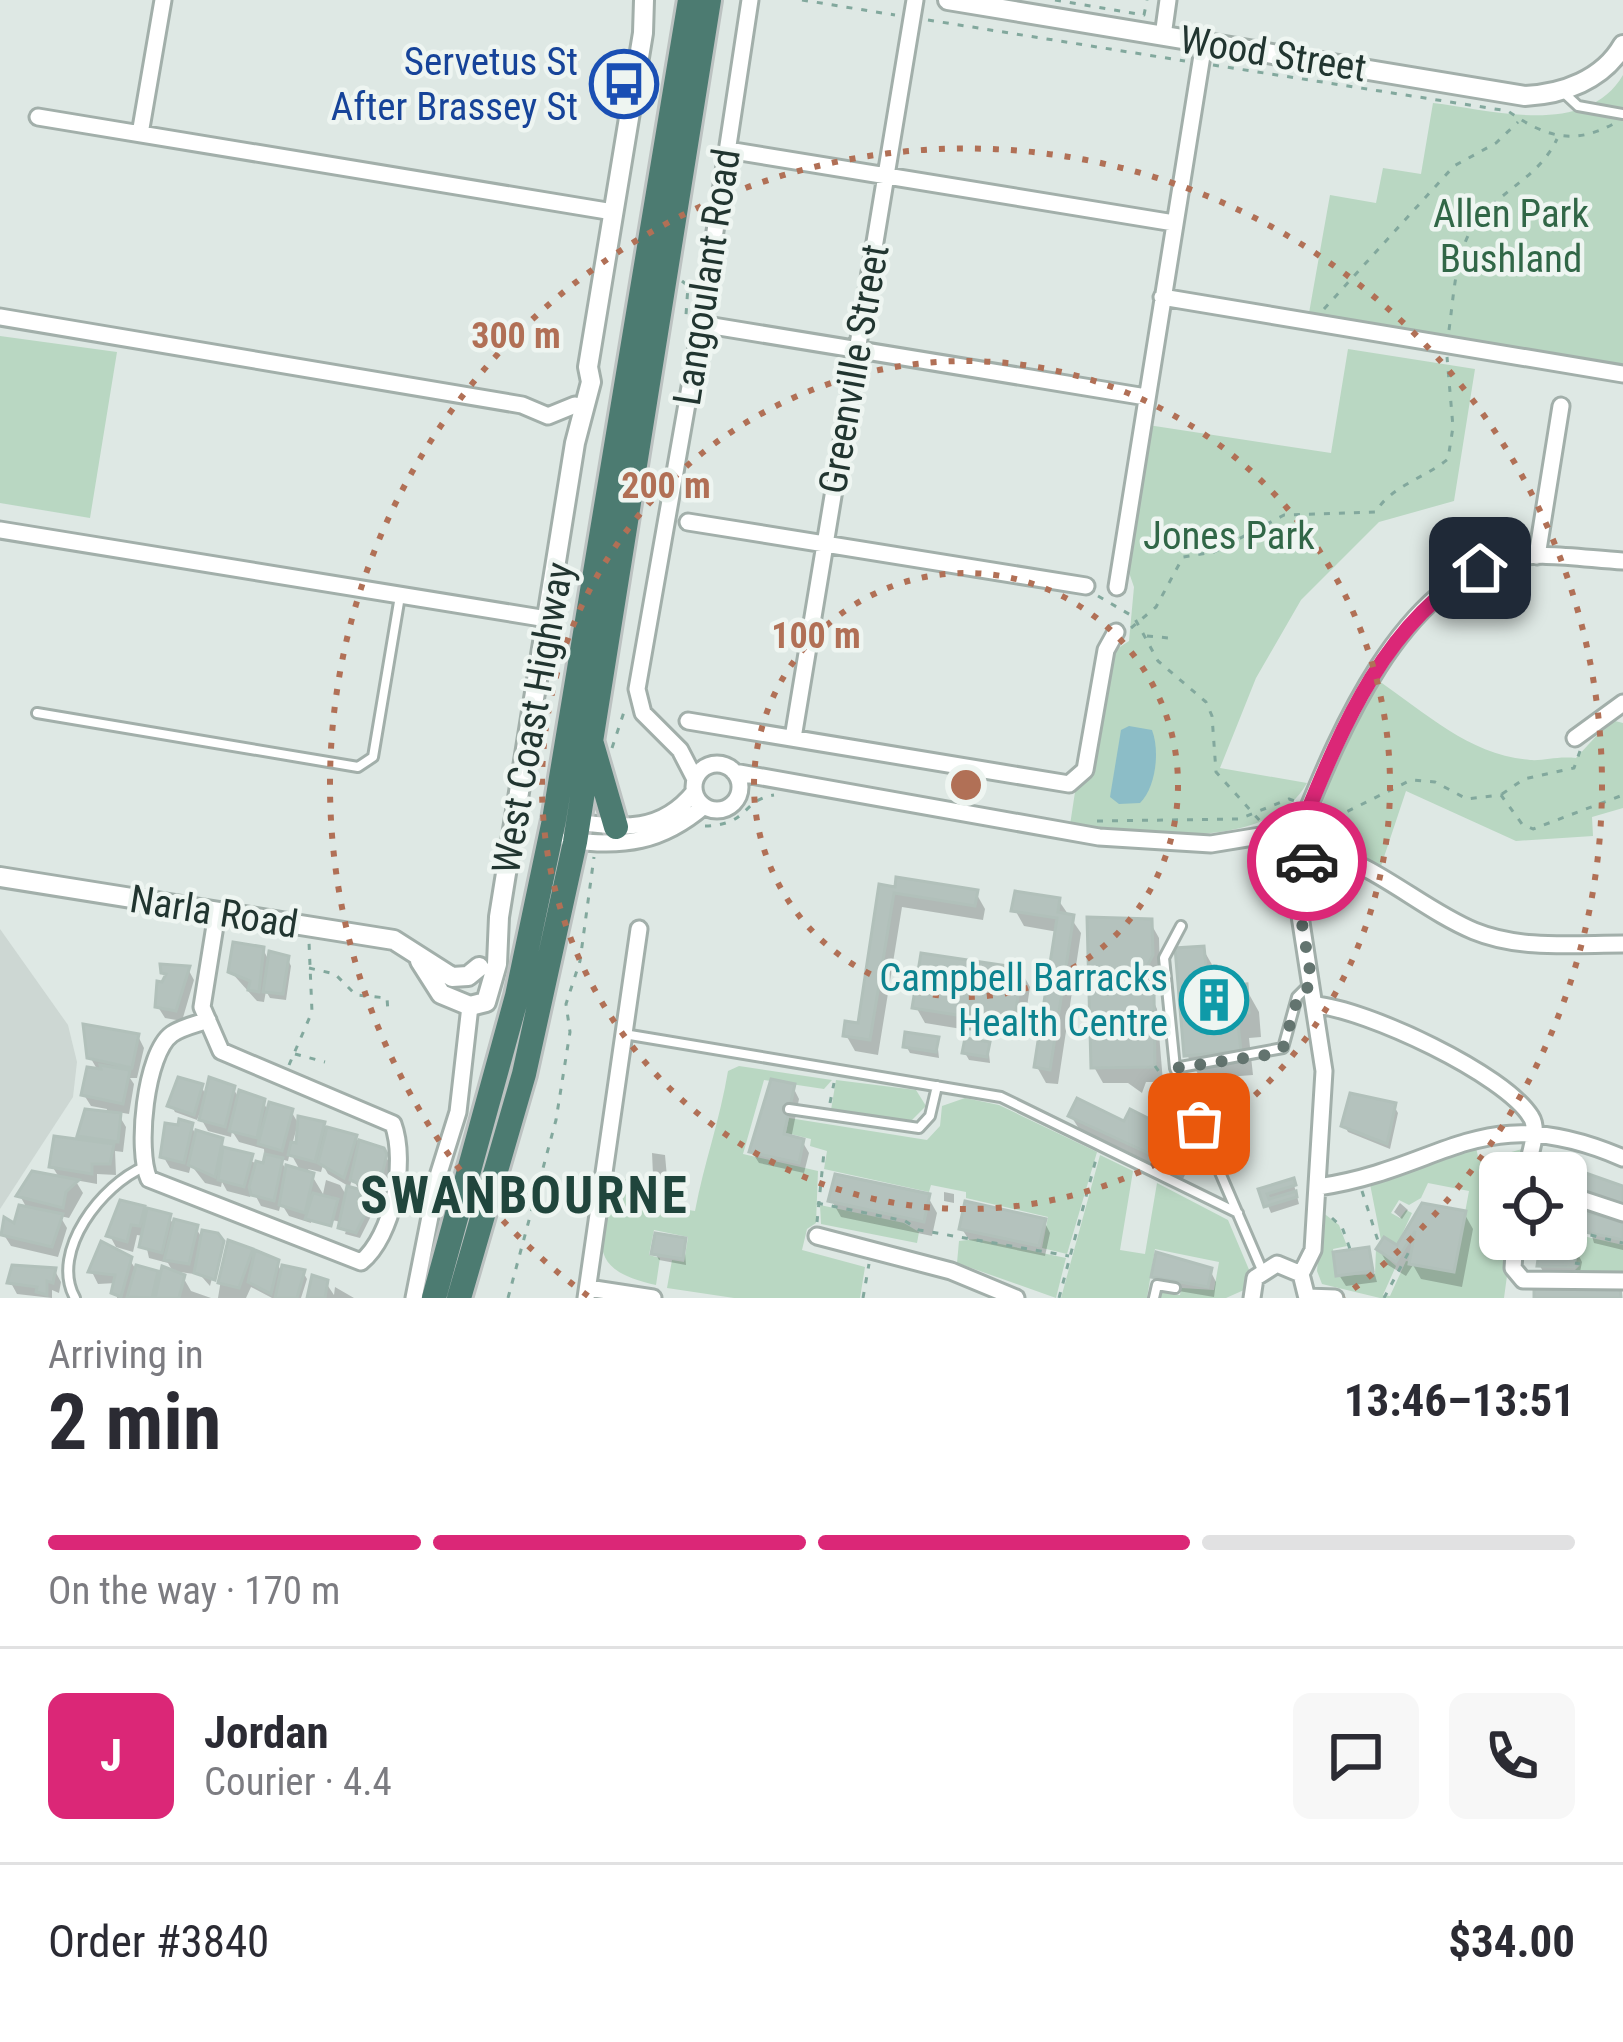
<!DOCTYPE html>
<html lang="en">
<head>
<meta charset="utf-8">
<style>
  body { margin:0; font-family:"Roboto Condensed",sans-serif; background:#f7f7f7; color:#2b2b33; height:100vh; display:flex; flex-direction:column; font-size:45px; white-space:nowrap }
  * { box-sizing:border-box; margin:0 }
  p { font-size:39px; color:#7c7c81 }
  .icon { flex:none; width:66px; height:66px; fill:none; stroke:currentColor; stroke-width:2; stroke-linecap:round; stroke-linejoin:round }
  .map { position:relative; height:1298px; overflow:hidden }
  .drawer { display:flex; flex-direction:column; background:#fff; flex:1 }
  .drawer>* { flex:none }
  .fabs { position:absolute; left:1479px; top:1152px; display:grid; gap:24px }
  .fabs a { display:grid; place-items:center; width:108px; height:108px; border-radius:18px; background:#fff; box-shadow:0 3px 9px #0004; font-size:60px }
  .pin { position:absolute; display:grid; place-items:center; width:102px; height:102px; color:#fff; margin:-51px; border-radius:24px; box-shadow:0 6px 18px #0006 }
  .courier { position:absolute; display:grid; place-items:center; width:120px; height:120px; margin:-60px; border:9px solid #db2777; border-radius:50%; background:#fff; color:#222; box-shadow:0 3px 15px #0007 }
  .headline em { font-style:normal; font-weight:700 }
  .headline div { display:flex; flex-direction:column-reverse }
  .headline { display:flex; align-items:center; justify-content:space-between; height:204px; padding:0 48px }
  h1 { font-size:78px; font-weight:700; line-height:90px }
  .bar { display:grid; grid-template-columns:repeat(4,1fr); gap:18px 12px; align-content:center; height:144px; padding:0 48px }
  .bar i { height:15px; border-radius:9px; background:#e1e1e2 }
  .bar .on { background:#db2777 }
  .bar p { grid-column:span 4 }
  .line { display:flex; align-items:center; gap:30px; padding:0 48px; border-top:3px solid #e1e1e2 }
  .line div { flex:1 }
  .round { display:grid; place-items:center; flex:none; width:126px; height:126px; border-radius:18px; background:#f7f7f7 }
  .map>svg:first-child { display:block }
</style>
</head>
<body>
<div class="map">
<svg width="1623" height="1298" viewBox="0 0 1623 1298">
  <rect width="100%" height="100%" fill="#dee8e4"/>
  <!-- built -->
  <path fill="#cdd7d3" d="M0 929 68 1025 77 1062 73 1097 0 1209Z"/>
  <!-- green -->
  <path fill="#b9d7c2" d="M1623 75V367L1309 313 1330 195 1376 203 1383 168 1421 174 1433 103C1492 110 1586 138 1623 75Z
    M0 336 117 352 90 518 0 503Z
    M1348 349 1475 369 1454 501 1379 522 1301 600 1256 678 1220 768 1307 783C1268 853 1139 835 1070 825L1075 792 1092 777 1112 652 1129 641 1134 587 1126 564 1148 425 1331 453Z
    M1379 681C1427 714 1470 755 1530 760 1545 761 1556 756 1576 758L1611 720 1623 723V808L1592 817 1593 836 1516 841 1406 791 1380 869 1323 834C1310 794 1357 716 1379 681Z
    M739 1066 832 1080 824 1089 764 1080 743 1154 818 1171 816 1223 807 1229 802 1250 865 1267 860 1298H734L667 1288 672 1260 684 1262 688 1237 654 1230 649 1255 660 1258 656 1285C581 1269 602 1238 612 1176L638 1182 636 1202 695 1211C704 1163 720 1120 728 1071Z
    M836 1080 916 1090 926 1106 910 1122 831 1110Z
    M965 1098 999 1105 1097 1152 1067 1254 1042 1248 1048 1217 966 1198V1192L931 1185 929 1192 824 1169 827 1151 810 1146 811 1139 786 1133 789 1118 927 1140 940 1126 942 1106Z
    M1475 1143 1479 1161 1522 1149 1520 1173H1500V1239H1512L1504 1298H1380L1322 1284 1317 1271 1322 1212 1339 1225 1347 1246 1333 1249 1337 1276 1375 1274 1376 1249 1396 1266 1383 1295 1390 1296 1406 1261 1454 1272 1469 1191 1428 1183 1421 1198 1409 1205 1399 1200 1391 1213 1400 1218 1406 1210 1412 1213 1397 1245 1381 1240 1369 1179Z
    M1100 1155 1133 1171 1120 1250 1145 1254 1157 1183 1228 1220 1250 1272 1244 1290 1226 1298H1160L1162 1292 1180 1295 1181 1288 1214 1290 1219 1262 1155 1249 1147 1298H1061Z
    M1566 1204 1579 1209 1574 1234 1623 1245V1271L1571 1274 1580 1265 1575 1262 1576 1245 1564 1239Z
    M820 1205 904 1223 919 1232 917 1243 821 1224Z
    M976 1239 1066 1258 1056 1298 957 1263 959 1241Z"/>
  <!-- water -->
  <path fill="#8cbdc7" d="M1129 726 1152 730C1160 751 1156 787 1140 803L1119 804 1110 797 1121 730Z"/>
  <!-- shadow -->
  <path fill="#0003" fill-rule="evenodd" d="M882 888 976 893 985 909 983 920 902 907 878 1055 855 1051 846 1035 860 1026Z
    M1059 901 1081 933 1058 1084 1046 1083 1037 1067 1058 932 1024 926 1015 910Z
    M1150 922 1159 938 1160 972 1149 992 1157 1009 1163 1082H1146L1142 1093 1128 1083H1103L1094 1067Z
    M263 949 270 963 287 958 291 966 286 1000 270 998 266 991 264 1002 257 1001 231 972Z
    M1203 949 1226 989 1245 987 1259 1012 1261 1037 1249 1038 1253 1075 1201 1079 1187 1055Z
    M188 969 194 980 182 1021 165 1018 158 1007 167 979 164 972Z
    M1021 971 1030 987 1022 1039 925 1023 916 1007Z
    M138 1036 144 1048 137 1078H130L134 1084 129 1114 117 1112 126 1127 123 1152 115 1151 116 1175 97 1174V1184L75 1180 83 1193 69 1218 60 1216 67 1228 58 1257 11 1246 4 1235 28 1210 20 1196 60 1179 52 1166 85 1143 81 1135 106 1114 107 1109 91 1106 84 1095 97 1069 90 1057Z
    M937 1040 939 1058 910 1053 906 1046Z
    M988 1044 990 1063 969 1060 965 1053Z
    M201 1086 207 1097 233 1088 240 1100 263 1102 269 1112 291 1111 298 1123 292 1145 299 1147 323 1125 382 1150 389 1162 384 1202 360 1191 352 1178 350 1187 328 1174 323 1165 321 1172 308 1169 323 1194 326 1180 340 1185 348 1198 360 1192 362 1207 372 1214 360 1238 345 1234 347 1227 337 1221 311 1217V1223L289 1216 281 1203 279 1211 261 1206 252 1189 250 1197 227 1191 222 1182 221 1187 205 1183 191 1165 189 1173 170 1168 163 1156 191 1126 195 1133 221 1141 226 1151 265 1167 264 1149 239 1142 232 1131 231 1137 208 1131 199 1115 197 1120 175 1112 171 1105ZM290 1152 301 1172 285 1168 280 1159 288 1161Z
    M793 1087 799 1099 791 1139 802 1141 809 1153 804 1173 759 1163 752 1152Z
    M1394 1106 1398 1113 1390 1149 1348 1132 1344 1125Z
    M1071 1116 1185 1140 1194 1156 1183 1179 1081 1132Z
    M652 1153 665 1155 667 1177 653 1175Z
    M1293 1181 1299 1204 1271 1213 1262 1191Z
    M944 1192 954 1194V1203L944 1201Z
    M928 1197 937 1213 932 1236 841 1217 832 1201Z
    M1400 1203 1408 1210 1402 1219 1394 1212Z
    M1424 1206 1464 1213 1473 1229 1462 1287 1421 1279 1413 1265 1406 1276 1388 1265 1379 1249H1399Z
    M143 1208 169 1217 175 1227 196 1228 203 1240 221 1243 210 1286 195 1269 194 1274 180 1272 191 1291 211 1298H117L116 1283 98 1284 92 1272 129 1259 135 1268 156 1274 161 1283 175 1275 168 1263 149 1258 144 1236 137 1235 133 1252 116 1247 110 1236Z
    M1586 1216 1623 1221V1250L1594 1243Z
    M1044 1221 1050 1233 1045 1256 969 1240 962 1229Z
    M1544 1239 1576 1250 1582 1262 1579 1277H1546L1540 1266Z
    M684 1241 686 1265 659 1260 655 1253Z
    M226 1249 276 1262 283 1274 303 1272 307 1279 301 1298H272L251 1287 246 1298H218Z
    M1368 1250 1377 1282 1346 1286 1339 1275Z
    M1210 1270 1216 1282 1214 1297 1161 1288 1155 1277Z
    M55 1271 61 1282 59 1293 52 1290V1298L17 1294 11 1283Z
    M326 1283 334 1295 335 1287 354 1298H310Z"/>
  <!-- building -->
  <path fill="#b4c2bd" stroke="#b1c0ba" stroke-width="3" d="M896 877 978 890 975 906 894 893 870 1040 843 1036 845 1021 858 1023 879 884 895 887Z
    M1015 891 1060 898 1058 912 1074 915 1050 1070 1034 1067 1057 918 1011 911Z
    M1087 917 1152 919 1153 955 1142 976 1154 993 1155 1067 1091 1068Z
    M233 942 264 947 259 992 248 990 250 981 228 972Z
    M1204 946 1206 967 1216 966 1218 987 1247 984 1249 1013 1237 1014 1241 1051 1184 1056 1175 948Z
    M269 951 289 956 283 994 263 992Z
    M921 953 1022 968 1014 1024 912 1008Z
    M160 964 190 966 176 1011 155 1007 157 981 162 982 166 974 161 973Z
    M83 1024 139 1034 132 1068 87 1058Z
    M905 1032 939 1037 936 1052 903 1047Z
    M965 1038 990 1042 987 1057 962 1053Z
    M100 1065 130 1070 123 1104 81 1095 87 1067 101 1069Z
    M178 1077 203 1084 194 1115 167 1106Z
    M209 1077 235 1086 225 1127 199 1120Z
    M771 1079 795 1084 784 1134 804 1139 799 1163 749 1152Z
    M239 1090 265 1099 257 1138 229 1131Z
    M1350 1093 1396 1103 1387 1144 1341 1126Z
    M1077 1098 1124 1121 1130 1109 1187 1138 1174 1165 1068 1116Z
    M269 1102 293 1109 282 1151 258 1144Z
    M85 1109 121 1113 118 1142 77 1136Z
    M298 1116 325 1122 315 1162 288 1155 291 1142 296 1143Z
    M179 1119 193 1123 184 1163 160 1157 165 1123 178 1125Z
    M327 1127 357 1135 344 1178 318 1163Z
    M196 1130 223 1138 215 1177 188 1165Z
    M54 1136 114 1144 110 1164H92V1174L49 1167Z
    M359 1140 384 1148 387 1154 378 1192 350 1180Z
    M223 1147 253 1154 244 1187 218 1180Z
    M265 1154 283 1158 274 1201 251 1195 249 1187 256 1161 263 1163Z
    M1560 1164 1623 1186V1205L1566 1188V1173H1556Z
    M286 1165 314 1173 305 1213 279 1205Z
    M32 1171 79 1180 66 1192 63 1208 16 1196Z
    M835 1174 930 1194 924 1222 828 1201Z
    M1294 1178 1296 1185 1267 1194 1269 1199 1296 1191 1297 1197 1264 1207 1258 1189Z
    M347 1186 362 1190 358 1203 370 1205 356 1233 338 1228Z
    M313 1193 338 1199 331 1226 305 1219Z
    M120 1200 145 1206 140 1226 131 1225 127 1242 106 1236Z
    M965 1201 1046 1219 1039 1246 959 1229Z
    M1422 1203 1466 1211 1454 1272 1409 1264 1415 1231 1396 1262 1376 1249 1384 1237 1397 1245Z
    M19 1205 63 1214 52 1247 1 1235 4 1217 14 1223Z
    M147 1208 171 1214 162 1253 139 1247Z
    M1583 1212 1623 1220V1240L1585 1232Z
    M174 1219 198 1225 189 1264 164 1260Z
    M202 1230 218 1233 224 1241 215 1280 194 1273Z
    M655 1233 686 1238 683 1259 651 1254Z
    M1541 1239 1577 1248 1574 1267 1537 1266Z
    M228 1240 253 1249 239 1288 218 1283Z
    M101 1241 132 1257 121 1297 111 1293 115 1275 88 1272Z
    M1369 1247 1373 1271 1336 1276 1333 1252Z
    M255 1250 279 1260 271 1294 248 1282Z
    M1156 1252 1212 1268 1208 1287 1151 1277Z
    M12 1265 56 1268 53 1283 47 1281V1295L36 1292 37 1287 7 1283Z
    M136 1265 158 1271 152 1298 127 1297Z
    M282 1265 305 1270 297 1298H275Z
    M162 1266 185 1275 179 1298H155Z
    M312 1275 328 1280 325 1298H307Z
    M1620 1287 1621 1298H1534V1288Z"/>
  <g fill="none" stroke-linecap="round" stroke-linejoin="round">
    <!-- service casing -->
    <g stroke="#a2afaa" stroke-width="14">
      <path id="service" d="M1563 92 1578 106 1623 114
        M37 713 358 767 373 757 400 596
        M624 1034 1001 1097 1238 1213
        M1175 1068 1164 958 1181 926
        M789 1109 919 1128 930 1116 937 1086
        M1262 1270 1175 1068 1283 1048 1297 997 1310 984
        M75 1298C49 1251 103 1184 144 1167
        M1154 1298 1157 1285 1175 1288"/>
    </g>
    <!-- minor casing -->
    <g stroke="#a2afaa" stroke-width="21">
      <path id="minor" d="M1163 36 1168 0
        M38 117 613 212
        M140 134 163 0
        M728 150 1174 223
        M1162 297 1623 374
        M0 317 522 405 548 416 575 405
        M701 324 1146 397
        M688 522 1086 586
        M0 530 547 619
        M1537 556 1561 406
        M1117 587 1204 43
        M688 721 1069 784 1085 770 1106 650 1116 632
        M793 738 915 0
        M1575 738 1623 703
        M694 787a23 23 0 1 1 46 0a23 23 0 1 1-46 0Z
        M734 772 1099 837 1211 844 1272 834
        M695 779 680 750 643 713 637 689 701 324 750 0
        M1272 841a23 23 0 1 1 46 0a23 23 0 1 1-46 0Z
        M1304 819C1340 730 1400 589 1502 560 1539 550 1585 559 1623 561
        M575 822C623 828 661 833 694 792
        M568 840C623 848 662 842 704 806
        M1317 850C1374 862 1421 909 1474 931 1520 950 1575 944 1623 944
        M1292 864 1324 1071 1313 1250 1301 1274
        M1315 1005C1366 1009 1505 1074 1531 1117 1540 1131 1528 1158 1526 1173
        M208 1020C197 1024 182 1027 172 1034 145 1053 136 1151 149 1179L361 1262C393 1236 407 1162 393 1124L221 1051 202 1007 217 913
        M1318 1187C1447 1168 1481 1097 1623 1158
        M1566 1194 1623 1213
        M817 1236 951 1271 1016 1298
        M1515 1239 1513 1268 1523 1280 1623 1281
        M588 1288 653 1298
        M1307 1297 1335 1298
        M414 1298 438 1176 458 1112 470 1006
        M586 1298 639 929
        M1252 1298 1255 1278 1277 1264 1301 1274 1307 1298"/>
    </g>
    <!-- tertiary casing -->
    <g stroke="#a2afaa" stroke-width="24">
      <path id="tertiary" d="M948 0 1525 96C1563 94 1603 80 1623 45
        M0 877 394 940 452 977 468 976 479 967
        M420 961 441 994 470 1006
        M470 1006 486 1002 497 964 499 917 575 443 591 382 588 367 643 33 644 0"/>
    </g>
    <!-- trunk casing -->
    <g stroke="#bcc2c1" stroke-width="30">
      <path id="trunk" d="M592 744 616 827
        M434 1298 517 996 554 820 690 0
        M459 1298 524 1074 575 842 709 0"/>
    </g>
    <!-- path -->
    <path stroke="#82a89d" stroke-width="3" stroke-dasharray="6 9" stroke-linecap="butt" d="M802 0 895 15
      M1055 0 1144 15 1147 0
      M928 20 1185 61
      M1213 65 1508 111C1545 137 1574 146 1615 123
      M682 281 688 286 686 315
      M1324 309 1454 166 1496 143 1518 122
      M1449 330C1454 295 1455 248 1478 220 1504 188 1539 177 1557 139
      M1098 596 1134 617 1158 661 1206 702 1212 716 1216 772 1261 822
      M1131 628 1156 607 1183 557 1214 552 1284 515 1376 512C1389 487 1427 477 1448 459L1453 427 1447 357
      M1147 636 1169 638
      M612 748 626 706
      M1502 794 1524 779 1574 768 1580 751
      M1323 812 1334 826 1333 839
      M1334 818 1411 780 1435 782 1467 799 1501 795 1522 824 1533 829 1623 795
      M1097 821 1239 819 1289 799 1298 802
      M705 826C750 825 741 800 774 795
      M1260 848 1259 863 1279 872
      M1312 876 1320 875 1323 865
      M309 968 335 974 356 995 387 998 388 1012
      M295 1054 325 1062
      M289 1065 312 1012 309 942
      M1155 1066 1167 1083 1175 1115
      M830 1103 834 1083
      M1553 1173 1562 1153
      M1362 1191 1379 1244
      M511 1193 537 1200
      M817 1203 905 1221 919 1230 1069 1256
      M1580 1215 1578 1232 1623 1243
      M1332 1218 1342 1227 1350 1249
      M817 1222 824 1152
      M1562 1239 1575 1246
      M1527 1245 1535 1247 1537 1239
      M1575 1263 1580 1264
      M508 1298 556 1120 570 1032 566 1004 580 961 594 857
      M863 1298 869 1264
      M1059 1298 1096 1159
      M1384 1298 1412 1246"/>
    <!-- service -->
    <use href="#service" stroke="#fff" stroke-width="8"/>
    <!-- minor -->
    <use href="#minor" stroke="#fff" stroke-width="15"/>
    <!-- tertiary -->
    <use href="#tertiary" stroke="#fff" stroke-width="18"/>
    <!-- trunk -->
    <use href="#trunk" stroke="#4c7b71" stroke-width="24"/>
  </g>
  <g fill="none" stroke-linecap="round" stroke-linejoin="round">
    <!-- done -->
    <path stroke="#63746f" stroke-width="12" stroke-dasharray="0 21.6" d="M1199 1124 1175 1068 1266 1055 1283 1048 1298 997 1312 983 1292 864 1307 861"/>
    <!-- route -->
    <path stroke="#db2777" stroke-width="15" d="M1307 861 1316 850 1318 836 1304 820C1342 727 1387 619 1480 568"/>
  </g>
  <!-- distance rings -->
  <g fill="none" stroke="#b17056" stroke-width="6" stroke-dasharray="6 12">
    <circle cx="966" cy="785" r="212"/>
    <circle cx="966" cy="785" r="424"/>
    <path d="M588 1296A636 636 0 1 1 1344 1296"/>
  </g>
  <!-- icons -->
  <defs>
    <g id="bus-ring" transform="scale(3.45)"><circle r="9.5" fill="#eef5f1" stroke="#1a4fb4" stroke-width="1.5"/><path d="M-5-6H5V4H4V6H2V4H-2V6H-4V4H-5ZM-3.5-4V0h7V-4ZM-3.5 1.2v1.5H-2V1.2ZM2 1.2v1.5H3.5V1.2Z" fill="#1a4fb4"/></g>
    <g id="building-ring" transform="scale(3.45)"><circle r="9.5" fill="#eef5f1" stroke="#0f9aa8" stroke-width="1.5"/><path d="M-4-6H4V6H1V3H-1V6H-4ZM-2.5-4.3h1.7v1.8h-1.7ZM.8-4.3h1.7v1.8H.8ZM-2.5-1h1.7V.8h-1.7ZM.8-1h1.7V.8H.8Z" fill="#0f9aa8"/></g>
  </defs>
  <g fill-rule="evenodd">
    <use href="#bus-ring" x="624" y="84"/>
    <use href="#building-ring" x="1214" y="1000"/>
  </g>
  <g text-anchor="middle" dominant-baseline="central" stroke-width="9" stroke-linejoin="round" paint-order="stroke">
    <!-- street labels -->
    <g font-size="39" fill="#213530" stroke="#eef5f1">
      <text transform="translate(1273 54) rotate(9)">Wood Street</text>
      <text transform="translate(707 277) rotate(-81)">Langoulant Road</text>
      <text transform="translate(854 369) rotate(-80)">Greenville Street</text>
      <text transform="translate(533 718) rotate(-80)">West Coast Highway</text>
      <text transform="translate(214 912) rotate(9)">Narla Road</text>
    </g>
    <!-- transit labels -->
    <g font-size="39" fill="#164399" stroke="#eef5f1" text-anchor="end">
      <text x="578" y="62">Servetus St<tspan x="578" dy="45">After Brassey St</tspan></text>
    </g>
    <!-- park labels -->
    <g font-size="39" fill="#316747" stroke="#eef5f1">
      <text x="1511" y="214">Allen Park<tspan x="1511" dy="45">Bushland</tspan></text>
      <text x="1229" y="536">Jones Park</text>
    </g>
    <!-- culture labels -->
    <g font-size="39" fill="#0d838f" stroke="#eef5f1" text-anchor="end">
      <text x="1168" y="978">Campbell Barracks<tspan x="1168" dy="45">Health Centre</tspan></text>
    </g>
    <!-- district labels -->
    <g font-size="51" font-weight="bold" letter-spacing="3" fill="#20453c" stroke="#eef5f1">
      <text x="525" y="1195">SWANBOURNE</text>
    </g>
  </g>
  <circle cx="966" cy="785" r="18" fill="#b17056" stroke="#eef5f1" stroke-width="6"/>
  <g font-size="36" text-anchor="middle" font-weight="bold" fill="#b17056" stroke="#eef5f1" stroke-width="9" stroke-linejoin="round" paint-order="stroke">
    <text x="516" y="348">300 m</text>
    <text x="666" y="498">200 m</text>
    <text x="816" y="648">100 m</text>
  </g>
</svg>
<div class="fabs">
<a><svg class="icon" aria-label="locate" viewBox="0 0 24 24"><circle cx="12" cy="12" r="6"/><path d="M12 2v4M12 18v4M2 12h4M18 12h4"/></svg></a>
</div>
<div class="pin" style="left:1199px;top:1124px;background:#ea580c"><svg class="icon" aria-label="bag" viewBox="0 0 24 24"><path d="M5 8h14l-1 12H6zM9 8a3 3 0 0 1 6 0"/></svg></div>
<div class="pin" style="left:1480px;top:568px;background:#1f2937"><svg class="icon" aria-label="home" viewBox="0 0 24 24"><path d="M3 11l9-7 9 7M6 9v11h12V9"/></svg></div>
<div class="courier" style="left:1307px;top:861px"><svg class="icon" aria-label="car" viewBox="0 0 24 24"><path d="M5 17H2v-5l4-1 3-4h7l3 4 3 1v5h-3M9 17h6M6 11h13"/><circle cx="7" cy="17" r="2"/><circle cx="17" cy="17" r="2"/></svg></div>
</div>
<section class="drawer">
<div class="headline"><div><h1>2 min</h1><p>Arriving in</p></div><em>13:46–13:51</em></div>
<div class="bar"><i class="on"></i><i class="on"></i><i class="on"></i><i></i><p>On the way · 170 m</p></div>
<div class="line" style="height:216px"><b class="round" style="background:#db2777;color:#fff">J</b><div><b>Jordan</b><p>Courier · 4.4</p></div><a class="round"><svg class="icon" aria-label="chat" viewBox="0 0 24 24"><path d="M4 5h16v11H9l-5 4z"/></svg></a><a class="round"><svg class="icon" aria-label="phone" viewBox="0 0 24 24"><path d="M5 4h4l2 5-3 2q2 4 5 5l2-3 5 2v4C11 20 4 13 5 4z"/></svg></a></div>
<div class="line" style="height:156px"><div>Order #3840</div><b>$34.00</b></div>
</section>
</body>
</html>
